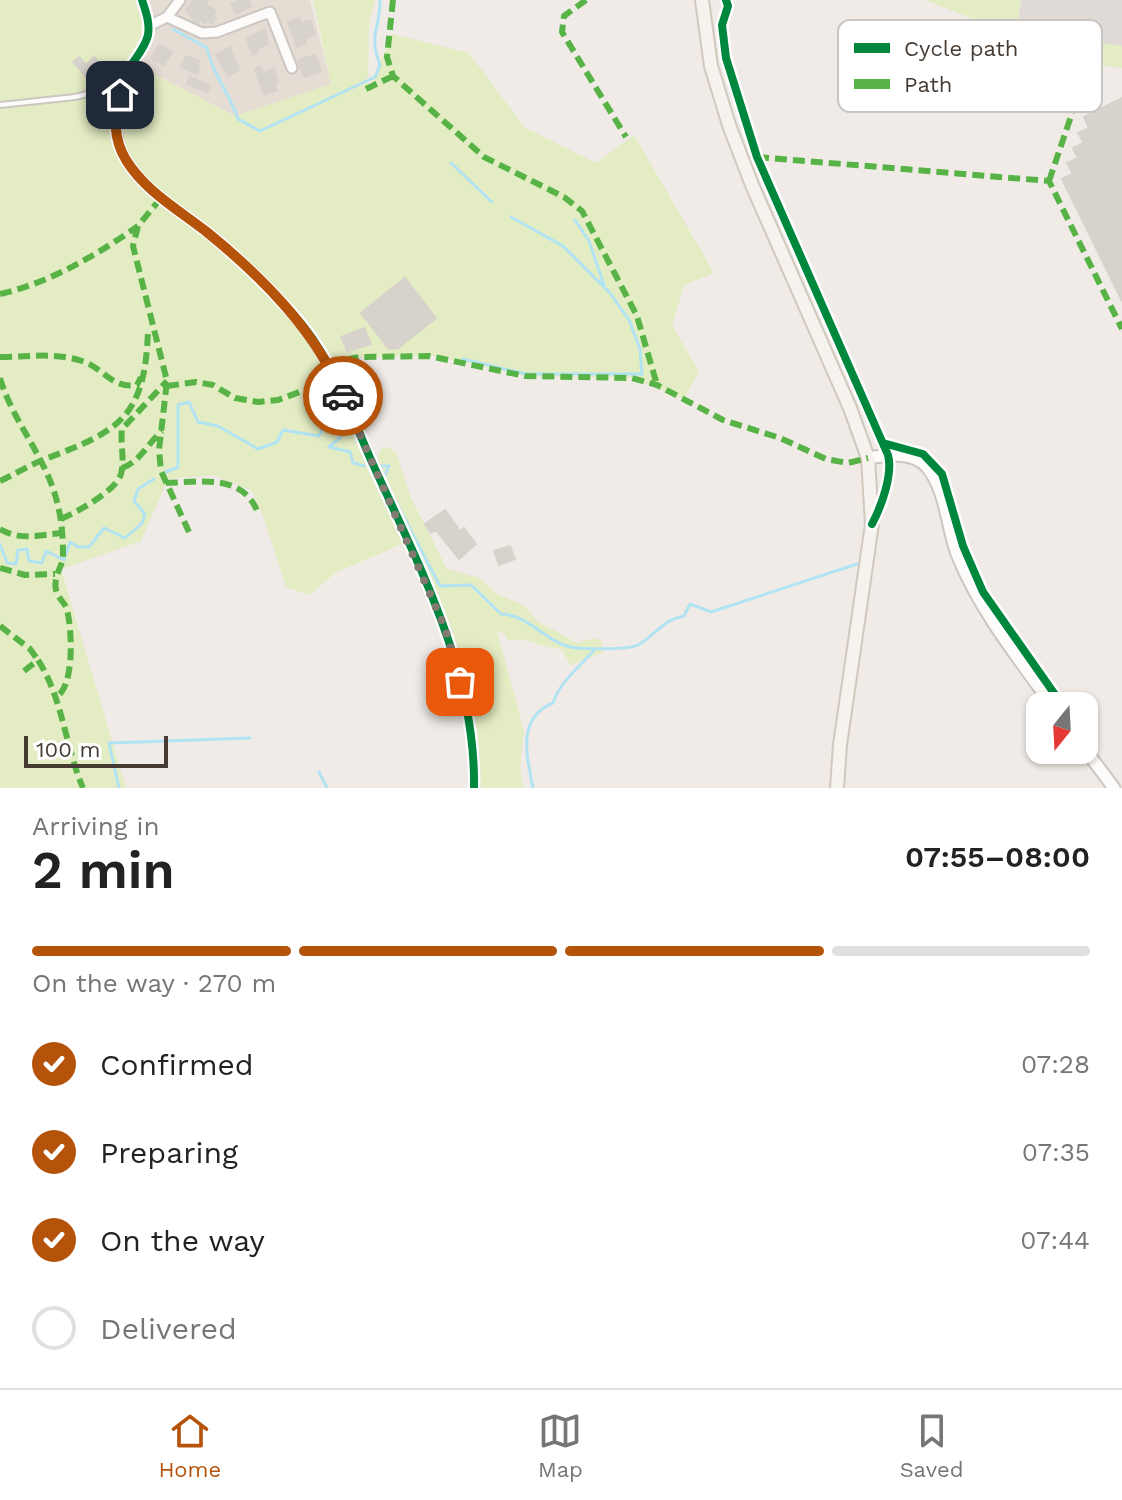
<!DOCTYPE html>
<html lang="en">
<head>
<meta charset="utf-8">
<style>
  body { margin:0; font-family:"Work Sans",sans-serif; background:#f6f6f6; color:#222; height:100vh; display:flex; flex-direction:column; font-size:30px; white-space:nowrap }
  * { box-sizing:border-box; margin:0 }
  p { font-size:26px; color:#767676 }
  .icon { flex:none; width:44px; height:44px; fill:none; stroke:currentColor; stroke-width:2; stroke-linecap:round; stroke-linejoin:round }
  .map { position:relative; height:788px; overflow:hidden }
  .drawer { display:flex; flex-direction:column; background:#fff; flex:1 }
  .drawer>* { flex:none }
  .needle { width:52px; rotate:198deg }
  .tools { position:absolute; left:1026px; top:692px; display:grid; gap:16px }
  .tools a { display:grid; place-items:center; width:72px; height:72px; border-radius:16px; background:#fff; box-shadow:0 2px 6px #0004; font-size:40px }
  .scale { position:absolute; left:24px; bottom:20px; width:144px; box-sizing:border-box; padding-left:8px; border:4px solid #463b32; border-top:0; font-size:22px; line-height:28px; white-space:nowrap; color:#463b32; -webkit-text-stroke:6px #fff; paint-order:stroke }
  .pin { position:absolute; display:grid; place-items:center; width:68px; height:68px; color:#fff; margin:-34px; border-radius:16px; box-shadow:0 4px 12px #0006 }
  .courier { position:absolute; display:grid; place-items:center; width:80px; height:80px; margin:-40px; border:6px solid #b45309; border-radius:50%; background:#fff; color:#222; box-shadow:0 2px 10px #0007 }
  .summary em { font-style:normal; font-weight:600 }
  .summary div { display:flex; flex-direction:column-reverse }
  .summary { display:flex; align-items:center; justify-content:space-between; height:136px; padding:0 32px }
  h1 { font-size:52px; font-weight:600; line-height:60px }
  .bar { display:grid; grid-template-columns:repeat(4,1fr); gap:12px 8px; align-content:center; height:96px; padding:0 32px }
  .bar i { height:10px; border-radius:6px; background:#e0e0e0 }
  .bar .current { background:#b45309 }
  .bar p { grid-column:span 4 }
  ol { padding:0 32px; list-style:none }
  li { display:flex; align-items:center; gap:24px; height:88px }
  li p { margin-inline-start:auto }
  li .icon { padding:8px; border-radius:50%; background:#b45309; color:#fff; stroke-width:4 }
  li:last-child { color:#767676 }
  li i { width:44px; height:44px; border:4px solid #e0e0e0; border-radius:50% }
  .tab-bar { display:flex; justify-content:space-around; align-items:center; height:112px; border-top:2px solid #e0e0e0; background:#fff; font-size:22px; color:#767676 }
  .tab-bar a { display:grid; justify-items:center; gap:4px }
  .tab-bar .current { color:#b45309 }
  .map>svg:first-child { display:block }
</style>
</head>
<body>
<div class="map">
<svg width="1122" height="788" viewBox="0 0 1122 788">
  <rect width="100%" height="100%" fill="#f0ebe6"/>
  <!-- residential -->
  <path fill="#e5dcd3" d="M146 0H310L331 84 235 116 137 65 152 31Z"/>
  <!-- green -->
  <path fill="#e3ecc3" d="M0 0H146L152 31 138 66 235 116 331 84 313 0H375L369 22 368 90 392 34 469 53 524 127 596 163 634 135 714 273 684 285 672 326 699 371 684 399 632 378 525 376 438 356 359 357 330 363 404 543 335 573 309 595 286 587 263 515 252 491 214 475 168 479 141 541 61 569 126 788H0Z
    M925 0H1021L1017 31 1122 46V68L1088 64Z
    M390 447 397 455 410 496 447 569 480 578 497 594 525 606 537 621 577 643 595 638 602 642V653L571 665 561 649C541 648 528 637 508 640L504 633 497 631 524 731 520 767 523 788H474L454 657 375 464 381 449Z"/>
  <!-- parking -->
  <path fill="#dfdad6" d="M1021 0H1122V46L1017 31Z"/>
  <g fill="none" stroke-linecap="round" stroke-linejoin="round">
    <!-- stream -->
    <path stroke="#b2e3f3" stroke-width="3" d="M173 29 207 48C212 73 230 94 238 119L260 131 375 77 380 65C368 33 380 31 380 0
      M451 163 492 202
      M575 220 589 241 604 285
      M463 359 526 374H642L640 349 629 320 610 293 563 246 511 217
      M378 466H389L384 478
      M166 472 178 467V405L189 402 198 422 218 426 258 449 277 442 283 430 319 436 323 428H341L340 438 329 447 350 452 353 463 364 466
      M387 485 440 586 471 585 501 614C530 614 549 647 578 648 589 649 628 650 638 645 656 635 662 620 684 616L690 604 711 612 857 564
      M0 544 7 563 16 564 18 550 27 549 29 561 42 563 46 551 64 560 70 542 78 547H89L104 528 125 538 142 523 145 514 134 501 138 489 154 479
      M319 772 327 788
      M119 788 109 743 250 738
      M533 788C527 757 516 718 553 703 561 680 579 668 594 650"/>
  </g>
  <!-- building -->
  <path fill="#d8d2cd" stroke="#d8d2cc" stroke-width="2" d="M194 0H208L194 20 186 10Z
    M239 0H248L251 6 236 14 231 4Z
    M206 4 216 11 213 15 216 18 212 24 208 21 205 24 200 20 198 23 194 20Z
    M299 18 301 23 310 20 315 35 304 39 306 43 297 47 288 22Z
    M265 29 268 44 256 49 258 52 253 54 247 39Z
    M159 45 172 52 164 65 151 58Z
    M230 47 239 70 228 76 216 55Z
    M315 55 321 72 304 77 298 60Z
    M186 56 199 61 198 74 181 67Z
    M79 57 86 65 94 57 104 68 90 81 73 62Z
    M260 67 263 73 274 69 278 82 274 83 277 90 264 95 255 69Z
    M190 77 210 86 207 92 187 84Z
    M1122 98V301L1062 179 1073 174 1067 163 1078 158 1073 148 1084 143 1078 133 1089 128 1084 117Z
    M405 278 436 318 398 348 389 349 361 313Z
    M364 328 371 344 347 351 341 337Z
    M445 510 460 531 464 528 476 544 459 559 436 530 431 533 425 524Z
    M510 546 515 559 499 565 494 551Z"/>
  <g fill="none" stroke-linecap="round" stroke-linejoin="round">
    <!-- service casing -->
    <g stroke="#ccc7c2" stroke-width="8">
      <path id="service" d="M0 105 75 97 121 86"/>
    </g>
    <!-- minor casing -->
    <g stroke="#ccc7c2" stroke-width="13">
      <path id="minor" d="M142 0C146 12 150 23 148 35 145 48 136 57 130 67 116 93 109 128 123 155 142 191 181 211 212 236 239 259 266 285 291 312 331 354 348 408 371 460 418 564 476 671 474 788
        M167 17 202 33 217 32 270 12 292 68
        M149 26 167 17 180 0"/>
    </g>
    <!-- tertiary casing -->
    <g stroke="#ccc7c2" stroke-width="15">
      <path id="tertiary" d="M868 458C887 455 913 451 927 467 946 490 947 527 957 554 980 611 1018 658 1053 706
        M1084 748 1114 788"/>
    </g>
    <!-- secondary casing -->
    <g stroke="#d1c8be" stroke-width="16">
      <path id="secondary" d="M702 0 711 66 729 125 752 185 850 408 868 458 872 524 840 745 837 788"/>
    </g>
    <!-- service -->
    <use href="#service" stroke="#fdfcfb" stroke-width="4"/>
    <!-- minor -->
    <use href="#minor" stroke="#fdfcfb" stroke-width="9"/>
    <!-- tertiary -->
    <use href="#tertiary" stroke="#fdfcfb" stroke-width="11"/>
    <!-- secondary -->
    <use href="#secondary" stroke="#f6f2ed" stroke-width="12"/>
    <!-- quiet -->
    <path stroke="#57b346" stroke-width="6" stroke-dasharray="12 6" stroke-linecap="butt" d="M393 0 387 57 393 76 484 157 564 197 582 211 637 316 657 385
      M586 0 564 16 562 32 626 137
      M366 89 393 76
      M757 157 1049 181 1122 329
      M1049 181 1099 34
      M161 198 138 226 133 246 167 381 159 450 161 471 189 532
      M0 294C49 283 97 255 138 226
      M0 357C28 357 54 352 82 361 104 368 111 389 137 385L141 377
      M329 363 359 357 429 356 525 376 632 378 657 385 723 420 780 438 826 459 848 463 868 458
      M0 378C13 423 48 459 58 506 62 521 63 540 63 555 63 567 53 575 56 590 58 599 65 602 67 610 72 628 75 687 56 697
      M167 386 196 382 213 385 235 398 258 402 278 400 318 385 331 368
      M122 468C141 461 147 444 162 431
      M0 481C15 474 30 465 45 459 120 431 145 417 148 331
      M166 483C200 482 243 473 258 513
      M61 519C77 512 116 491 121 474 125 460 120 444 122 429L167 381
      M0 529C20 541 38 535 61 533
      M0 568 25 575 55 574
      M0 626 30 649 38 660
      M24 671 38 660C63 699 65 746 83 788"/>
    <!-- cycleway casing -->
    <g stroke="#fff" stroke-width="13">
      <path id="cycleway" d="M142 0C146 12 150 23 148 35 145 48 136 57 130 67 116 93 109 128 123 155 142 191 181 211 212 236 239 259 266 285 291 312 331 354 348 408 371 460 418 564 476 671 474 788
        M726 0 728 6 722 25 726 58 757 157 888 455C893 474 882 505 872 524
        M883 443 923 454 942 474 963 546 983 592 1063 706"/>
    </g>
    <!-- cycleway -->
    <use href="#cycleway" stroke="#00873e" stroke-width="8"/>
  </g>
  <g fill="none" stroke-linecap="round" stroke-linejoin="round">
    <!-- done -->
    <path stroke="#827971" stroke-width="8" stroke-dasharray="0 14.4" d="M343 396 445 628 460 682"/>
    <!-- route -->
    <path stroke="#b45309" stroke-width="10" d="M120 95C114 118 113 138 126 160 146 192 179 210 208 233 263 278 315 330 343 396"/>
  </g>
  <!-- legend -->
  <rect x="838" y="20" width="264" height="92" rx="12" fill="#fff" stroke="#c8c4c2" stroke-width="2"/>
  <rect x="854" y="43" width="36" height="10" fill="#00873e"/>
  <rect x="854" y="79" width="36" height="10" fill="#57b346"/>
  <g font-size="22" fill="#463b32">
    <text x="904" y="56">Cycle path</text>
    <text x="904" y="92">Path</text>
  </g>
</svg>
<div class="tools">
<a><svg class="needle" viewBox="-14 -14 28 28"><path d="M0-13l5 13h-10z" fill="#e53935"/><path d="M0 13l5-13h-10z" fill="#767676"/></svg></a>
</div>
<div class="scale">100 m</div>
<div class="pin" style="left:460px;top:682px;background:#ea580c"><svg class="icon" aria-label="bag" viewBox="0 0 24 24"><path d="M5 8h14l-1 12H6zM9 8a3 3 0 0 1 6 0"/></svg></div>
<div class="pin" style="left:120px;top:95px;background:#1f2937"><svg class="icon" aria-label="home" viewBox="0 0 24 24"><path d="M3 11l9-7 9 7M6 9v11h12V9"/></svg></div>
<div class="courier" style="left:343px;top:396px"><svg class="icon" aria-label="car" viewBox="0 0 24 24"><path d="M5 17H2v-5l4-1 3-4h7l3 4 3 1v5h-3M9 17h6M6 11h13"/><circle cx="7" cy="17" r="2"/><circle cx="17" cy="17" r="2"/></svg></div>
</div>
<section class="drawer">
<div class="summary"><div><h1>2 min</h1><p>Arriving in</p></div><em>07:55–08:00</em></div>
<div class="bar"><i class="current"></i><i class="current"></i><i class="current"></i><i></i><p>On the way · 270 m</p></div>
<ol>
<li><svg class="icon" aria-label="check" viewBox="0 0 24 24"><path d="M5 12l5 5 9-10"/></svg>Confirmed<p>07:28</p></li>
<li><svg class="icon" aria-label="check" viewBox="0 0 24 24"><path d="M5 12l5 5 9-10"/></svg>Preparing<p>07:35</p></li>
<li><svg class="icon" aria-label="check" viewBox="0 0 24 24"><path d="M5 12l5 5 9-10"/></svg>On the way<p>07:44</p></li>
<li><i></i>Delivered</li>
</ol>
</section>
<nav class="tab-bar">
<a class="current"><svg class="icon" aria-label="home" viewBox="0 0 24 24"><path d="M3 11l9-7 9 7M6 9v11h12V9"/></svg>Home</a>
<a><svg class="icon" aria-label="map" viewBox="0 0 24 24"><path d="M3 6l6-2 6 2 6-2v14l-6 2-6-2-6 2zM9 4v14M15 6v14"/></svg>Map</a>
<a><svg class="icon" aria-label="saved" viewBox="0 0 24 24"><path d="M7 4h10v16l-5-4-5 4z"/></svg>Saved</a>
</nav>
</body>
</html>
